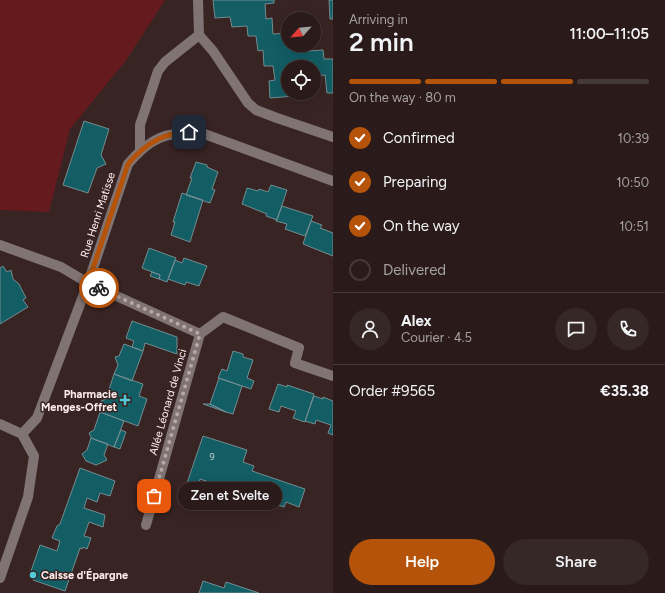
<!DOCTYPE html>
<html lang="en">
<head>
<meta charset="utf-8">
<style>
  body { margin:0; font-family:Figtree,sans-serif; background:#362827; color:#f1f3f6; height:100vh; display:flex; flex-direction:column; font-size:15px; white-space:nowrap }
  * { box-sizing:border-box; margin:0 }
  p { font-size:13px; color:#a5a1a2 }
  .icon { flex:none; width:22px; height:22px; fill:none; stroke:currentColor; stroke-width:2; stroke-linecap:round; stroke-linejoin:round }
  .map { position:relative; flex:1; overflow:hidden }
  .panel { display:flex; flex-direction:column; background:#2a1b1a; width:332px }
  .panel>* { flex:none }
  .needle { width:26px; rotate:243deg }
  .tools { position:absolute; left:281px; top:12px; display:grid; gap:8px }
  .tools a { display:grid; place-items:center; width:40px; height:40px; border-radius:50%; background:#2a1b1a; box-shadow:0 4px 16px #0002,0 0 0 1px #463939; font-size:20px }
  .pin { position:absolute; display:grid; place-items:center; width:34px; height:34px; color:#fff; margin:-17px; border-radius:8px; box-shadow:0 2px 6px #0006 }
  .courier { position:absolute; display:grid; place-items:center; width:40px; height:40px; margin:-20px; border:3px solid #b45309; border-radius:50%; background:#fff; color:#222; box-shadow:0 1px 5px #0007 }
  .bubble { position:absolute; height:28px; border-radius:14px; background:#2a1b1a; box-shadow:0 4px 16px #0002,0 0 0 1px #463939; font-size:13px; font-weight:600; line-height:28px; text-align:center }
  .summary em { font-style:normal; font-weight:600 }
  .summary div { display:flex; flex-direction:column-reverse }
  .summary { display:flex; align-items:center; justify-content:space-between; height:68px; padding:0 16px }
  h1 { font-size:26px; font-weight:600; line-height:30px }
  .bar { display:grid; grid-template-columns:repeat(4,1fr); gap:6px 4px; align-content:center; height:48px; padding:0 16px }
  .bar i { height:5px; border-radius:3px; background:#463939 }
  .bar .current { background:#b45309 }
  .bar p { grid-column:span 4 }
  .line { display:flex; align-items:center; gap:10px; padding:0 16px; border-top:1px solid #463939 }
  .line div { flex:1 }
  .round { display:grid; place-items:center; flex:none; width:42px; height:42px; border-radius:21px; background:#362827 }
  ol { padding:0 16px; list-style:none }
  li { display:flex; align-items:center; gap:12px; height:44px }
  li p { margin-inline-start:auto }
  li .icon { padding:4px; border-radius:50%; background:#b45309; color:#fff; stroke-width:4 }
  li:last-child { color:#a5a1a2 }
  li i { width:22px; height:22px; border:2px solid #463939; border-radius:50% }
  .action { display:flex; gap:8px; margin-top:auto; padding:8px 16px }
  .action a { flex:1; height:46px; border-radius:24px; background:#b45309; color:#fff; font-size:16px; font-weight:600; line-height:46px; text-align:center }
  .action a+a { background:#362827; color:#f1f3f6 }
  main { display:flex; flex:1; min-height:0 }
  .map>svg:first-child { display:block }
</style>
</head>
<body>
<main>
<div class="map">
<svg width="333" height="593" viewBox="0 0 333 593">
  <rect width="100%" height="100%" fill="#382423"/>
  <!-- green -->
  <path fill="#651a1e" d="M0 0H165L127 59 70 129 49 212 0 210Z"/>
  <!-- building -->
  <path fill="#135d65" stroke="#728d90" d="M213 0H274V3L265 4 266 19 272 18 273 34 288 33V45H307L308 51 323 50 324 59H333V93H327L325 75 314 76V67H288V93H295V96L270 98 269 81 275 80 273 66H264L263 50 258 51 256 36H248L247 26 232 27 230 17 215 18Z
    M329 0H333V19H330Z
    M84 121 109 129 101 155 106 164 97 168 88 193 63 185Z
    M196 162 207 165V167L218 172 212 189 215 190 210 203 186 195 192 178H190Z
    M271 185 287 190 277 220 266 216 267 214 242 204 247 188 258 191 259 189 268 192Z
    M182 193 203 200 190 242 171 235 175 222H173Z
    M282 206 313 216 305 236 285 229 287 224 276 221Z
    M311 221 322 225 320 228 333 233V256L303 244Z
    M149 248 176 258 167 282 159 279 160 275 142 268Z
    M184 258 207 266 199 286 186 282 185 285 168 279 175 260 182 263Z
    M3 266 7 272 11 270 13 279 19 284 26 298 23 300 28 307 0 324V268Z
    M152 272 160 275 159 279 150 276Z
    M132 321 177 337V354L145 343 143 351 132 347 134 341 126 338Z
    M124 344 143 351 132 381 114 374 118 365 115 357 119 356Z
    M233 351 243 354V357L253 360 247 378 254 381 251 389 218 378 222 369 227 371Z
    M114 374 143 384 139 396 147 399 138 426 100 412 102 405 101 401 106 399Z
    M219 378 242 386 233 414 226 412 210 404Z
    M278 384 287 387V385L314 394 305 422 293 418 296 411 281 406 279 412 269 409Z
    M314 396 323 399V397L333 401V435L328 433 331 425 316 420 315 424 305 421Z
    M203 404H210L226 412Z
    M100 412 124 421 114 447 91 438V437L89 433 94 430Z
    M121 430 126 432 120 449 114 447Z
    M203 436 247 450 243 462 254 466 252 471 305 489 299 507 286 502 284 507 200 479 198 486 187 483Z
    M91 438 108 444 104 455 107 460 96 465 86 461 82 454 87 450Z
    M80 468 115 481 110 496 100 493 97 502 87 498 84 508 105 515 103 527 89 522 84 536 91 538 87 549 83 547 82 549 80 548 65 591 33 580 35 575 30 574 40 545 57 551 60 541 52 538 57 526 60 524Z
    M203 581 224 588 226 582 259 593H199Z"/>
  <g fill="none" stroke-linecap="round" stroke-linejoin="round">
    <!-- minor -->
    <path stroke="#7f7473" stroke-width="10" d="M198 0 199 35 213 51 248 103 256 110 277 118 333 137
      M140 150V125L158 71 165 62 199 35
      M0 245 61 267 88 283 200 334
      M200 334 223 317 299 348 295 363 333 376
      M0 424 22 434
      M22 434 37 418 88 283 128 164C150 138 165 132 199 132L333 181
      M146 525 200 334
      M0 578 28 497 34 456 22 434"/>
  </g>
  <g fill="none" stroke-linecap="round" stroke-linejoin="round">
    <!-- done -->
    <path stroke="#b9a8a7" stroke-width="4" stroke-dasharray="0 7.2" d="M99 288 200 334 154 496"/>
    <!-- route -->
    <path stroke="#b45309" stroke-width="5" d="M99 288 88 283 128 164C144 145 163 132 189 132"/>
  </g>
  <!-- markers -->
  <g fill="#52cbd9" stroke="#382423" stroke-width="1.5">
    <path d="M123 394h4v4h4v4h-4v4h-4v-4h-4v-4h4z"/>
    <circle cx="33" cy="575" r="4"/>
  </g>
  <g text-anchor="middle" dominant-baseline="central" stroke-width="3" stroke-linejoin="round" paint-order="stroke">
    <!-- number labels -->
    <g font-size="9" fill="#c3cacc">
      <text x="212" y="456">9</text>
    </g>
    <!-- street labels -->
    <g font-size="11" fill="#feefee" stroke="#382423">
      <text transform="translate(98 215) rotate(-72)">Rue Henri Matisse</text>
      <text transform="translate(168 402) rotate(-74)">Allée Léonard de Vinci</text>
    </g>
    <!-- poi labels -->
    <g font-size="11" font-weight="bold" fill="#feefee" stroke="#382423" text-anchor="end">
      <text x="117" y="394">Pharmacie<tspan x="117" dy="13">Menges-Offret</tspan></text>
      <text x="41" y="575" text-anchor="start">Caisse d'Épargne</text>
    </g>
  </g>
</svg>
<div class="tools">
<a><svg class="needle" viewBox="-14 -14 28 28"><path d="M0-13l5 13h-10z" fill="#e53935"/><path d="M0 13l5-13h-10z" fill="#a5a1a2"/></svg></a>
<a><svg class="icon" aria-label="locate" viewBox="0 0 24 24"><circle cx="12" cy="12" r="6"/><path d="M12 2v4M12 18v4M2 12h4M18 12h4"/></svg></a>
</div>
<div class="pin" style="left:154px;top:496px;background:#ea580c"><svg class="icon" aria-label="bag" viewBox="0 0 24 24"><path d="M5 8h14l-1 12H6zM9 8a3 3 0 0 1 6 0"/></svg></div>
<div class="pin" style="left:189px;top:132px;background:#1f2937"><svg class="icon" aria-label="home" viewBox="0 0 24 24"><path d="M3 11l9-7 9 7M6 9v11h12V9"/></svg></div>
<div class="courier" style="left:99px;top:288px"><svg class="icon" aria-label="bike" viewBox="0 0 24 24"><circle cx="6" cy="16" r="4"/><circle cx="18" cy="16" r="4"/><path d="M6 16l4-8h5l3 8M10 8l3 8H6M13 5h3"/></svg></div>
<div class="bubble" style="left:178px;top:482px;width:104px">Zen et Svelte</div>
</div>
<section class="panel">
<div class="summary"><div><h1>2 min</h1><p>Arriving in</p></div><em>11:00–11:05</em></div>
<div class="bar"><i class="current"></i><i class="current"></i><i class="current"></i><i></i><p>On the way · 80 m</p></div>
<ol>
<li><svg class="icon" aria-label="check" viewBox="0 0 24 24"><path d="M5 12l5 5 9-10"/></svg>Confirmed<p>10:39</p></li>
<li><svg class="icon" aria-label="check" viewBox="0 0 24 24"><path d="M5 12l5 5 9-10"/></svg>Preparing<p>10:50</p></li>
<li><svg class="icon" aria-label="check" viewBox="0 0 24 24"><path d="M5 12l5 5 9-10"/></svg>On the way<p>10:51</p></li>
<li><i></i>Delivered</li>
</ol>
<div class="line" style="height:72px"><a class="round"><svg class="icon" aria-label="person" viewBox="0 0 24 24"><circle cx="12" cy="8" r="4"/><path d="M4 21q1-7 8-7t8 7"/></svg></a><div><b>Alex</b><p>Courier · 4.5</p></div><a class="round"><svg class="icon" aria-label="chat" viewBox="0 0 24 24"><path d="M4 5h16v11H9l-5 4z"/></svg></a><a class="round"><svg class="icon" aria-label="phone" viewBox="0 0 24 24"><path d="M5 4h4l2 5-3 2q2 4 5 5l2-3 5 2v4C11 20 4 13 5 4z"/></svg></a></div>
<div class="line" style="height:52px"><div>Order #9565</div><b>€35.38</b></div>
<div class="action"><a>Help</a><a>Share</a></div>
</section>
</main>
</body>
</html>
